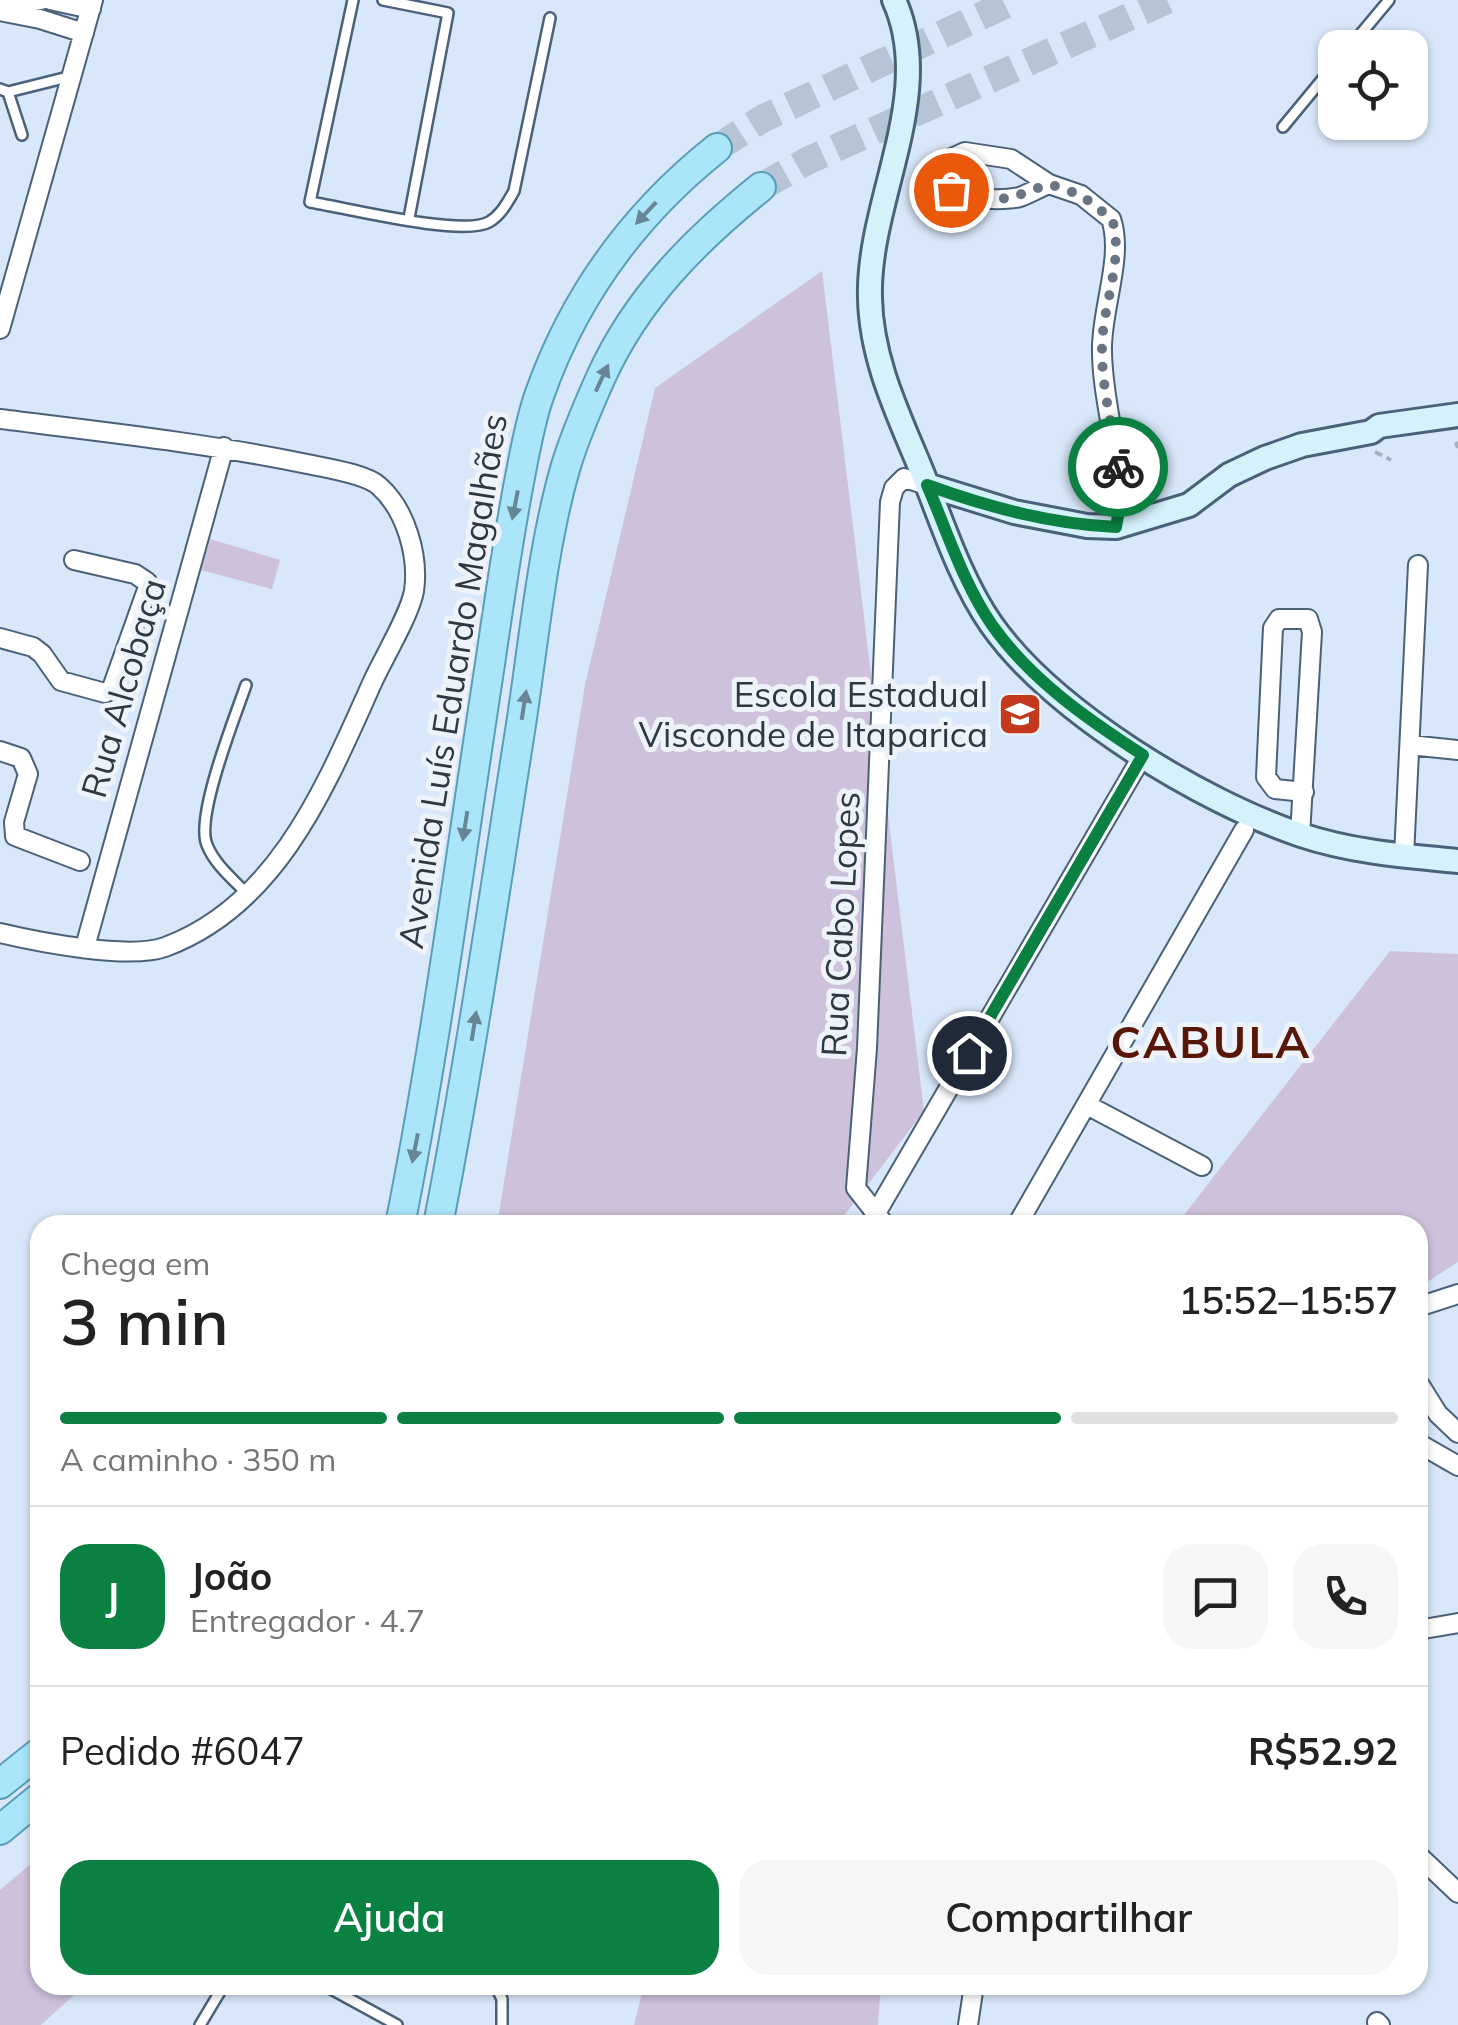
<!DOCTYPE html>
<html lang="pt">
<head>
<meta charset="utf-8">
<style>
  body { margin:0; font-family:Mulish,sans-serif; background:#f6f6f6; color:#222; height:100vh; display:flex; flex-direction:column; font-size:38px; white-space:nowrap }
  * { box-sizing:border-box; margin:0 }
  p { font-size:32px; color:#767676 }
  .icon { flex:none; width:55px; height:55px; fill:none; stroke:currentColor; stroke-width:2; stroke-linecap:round; stroke-linejoin:round }
  .map { position:relative; flex:1; overflow:hidden }
  .details { position:absolute; left:30px; top:1215px; width:1398px; height:780px; display:flex; flex-direction:column; background:#fff; border-radius:30px; box-shadow:0 2px 8px #0004 }
  .details>* { flex:none }
  .buttons { position:absolute; left:1318px; top:30px; display:grid; gap:20px }
  .buttons a { display:grid; place-items:center; width:110px; height:110px; border-radius:20px; background:#fff; box-shadow:0 2px 8px #0004; font-size:50px }
  .pin { position:absolute; display:grid; place-items:center; width:85px; height:85px; color:#fff; margin:-42px; border:5px solid #fff; border-radius:50%; box-shadow:0 2px 10px #0007 }
  .courier { position:absolute; display:grid; place-items:center; width:100px; height:100px; margin:-50px; border:8px solid #0b8043; border-radius:50%; background:#fff; color:#222; box-shadow:0 2px 12px #0007 }
  .headline em { font-style:normal; font-weight:600 }
  .headline div { display:flex; flex-direction:column-reverse }
  .headline { display:flex; align-items:center; justify-content:space-between; height:170px; padding:0 30px }
  h1 { font-size:65px; font-weight:600; line-height:75px }
  .bar { display:grid; grid-template-columns:repeat(4,1fr); gap:15px 10px; align-content:center; height:120px; padding:0 30px }
  .bar i { height:12px; border-radius:8px; background:#e0e0e0 }
  .bar .selected { background:#0b8043 }
  .bar p { grid-column:span 4 }
  .line { display:flex; align-items:center; gap:25px; padding:0 30px; border-top:2px solid #e0e0e0 }
  .line div { flex:1 }
  .round { display:grid; place-items:center; flex:none; width:105px; height:105px; border-radius:30px; background:#f6f6f6 }
  .cta { display:flex; gap:20px; margin-top:auto; padding:20px 30px }
  .cta a { flex:1; height:115px; border-radius:30px; background:#0b8043; color:#fff; font-size:40px; font-weight:600; line-height:115px; text-align:center }
  .cta a+a { background:#f6f6f6; color:#222 }
  .map>svg:first-child { display:block }
</style>
</head>
<body>
<div class="map">
<svg width="1458" height="2025" viewBox="0 0 1458 2025">
  <rect width="100%" height="100%" fill="#d8e7f9"/>
  <!-- green -->
  <path fill="#cec1db" d="M822 271 924 1111 837 1225H497L585 685 655 388Z
    M210 539 280 560 272 589 201 570Z
    M1390 951 1458 954V1262L1418 1288V1225H1176Z
    M40 1856V1985H85L41 2025H0V1890Z
    M644 1985H881L878 2025H634Z"/>
  <g fill="none" stroke-linecap="round" stroke-linejoin="round">
    <!-- primary-tunnel -->
    <path stroke="#b6c4d5" stroke-width="28" stroke-dasharray="28 14" stroke-linecap="butt" d="M717 148 762 119 1015 0
      M761 187 809 160 1167 0"/>
    <!-- lane casing -->
    <g stroke="#4a617a" stroke-width="14">
      <path id="lane" d="M353 0 310 202C346 208 463 237 489 222 501 215 507 203 514 191L550 18
        M383 0 448 13 409 218
        M1349 48 1389 0
        M0 89 8 92 22 135
        M8 92 72 76
        M1283 127 1335 64
        M246 685C235 717 195 817 207 845 215 865 233 879 247 894
        M324 1985 397 2025
        M495 1985 502 1999V2025
        M200 2025 224 1985"/>
    </g>
    <!-- street casing -->
    <g stroke="#4a617a" stroke-width="22">
      <path id="street" d="M50 0 91 9
        M0 7 41 0
        M0 11 40 19 84 33
        M1049 184C1039 188 1030 193 1020 197 1005 201 951 201 946 182 945 176 948 165 950 159L965 152 1011 159 1049 184 1081 195 1111 219C1124 256 1101 310 1102 350 1102 410 1127 467 1116 527
        M0 329 93 0
        M0 419C103 432 206 443 307 464 326 468 366 474 379 486 406 510 419 556 414 591 410 614 384 657 373 681 327 783 279 905 165 947 129 960 38 942 0 933
        M0 638 33 647 42 654 61 681 105 693 112 688 148 587 147 582 135 574 74 560
        M1410 745 1458 750
        M0 751 21 758 28 774 14 822 15 836 80 861
        M1300 835 1312 632 1308 619H1279L1273 628 1266 777 1275 789 1304 792
        M1404 856 1418 565
        M85 947 224 447
        M1087 1105 1202 1166
        M872 1220 1143 755
        M885 1225 856 1188 867 1048 890 502 894 488 904 478 927 485
        M1017 1225 1244 830
        M1418 1307 1458 1294
        M1418 1382 1438 1414 1458 1433
        M1418 1443 1458 1466
        M1418 1630 1458 1623
        M1418 1855 1458 1893
        M1377 2022 1380 2025
        M968 2025 974 1985"/>
    </g>
    <!-- secondary casing -->
    <g stroke="#4a617a" stroke-width="28">
      <path id="secondary" d="M894 0C937 95 867 201 870 298 871 360 899 416 922 472 942 522 960 579 991 624 1052 711 1200 801 1301 835 1352 852 1405 856 1458 861
        M927 485 1014 512 1087 526 1116 527 1189 505 1229 475 1265 458 1302 445 1371 432 1379 426 1458 415"/>
    </g>
    <!-- primary casing -->
    <g stroke="#5a9db7" stroke-width="32">
      <path id="primary" d="M400 1225C437 1040 461 851 490 664 499 602 508 539 520 477 525 451 530 422 539 396 574 296 634 214 717 148
        M438 1225C470 1061 494 896 520 731 533 648 542 549 565 469 574 438 588 406 601 377 637 298 694 241 761 187
        M0 1784 40 1752
        M0 1830 40 1797"/>
    </g>
    <!-- path -->
    <path stroke="#a4b2c2" stroke-width="4" stroke-dasharray="8 5" stroke-linecap="butt" d="M1456 442 1458 448
      M1375 452 1391 460"/>
    <!-- lane -->
    <use href="#lane" stroke="#fff" stroke-width="9"/>
    <!-- street -->
    <use href="#street" stroke="#fff" stroke-width="18"/>
    <!-- secondary -->
    <use href="#secondary" stroke="#d5f2fc" stroke-width="22"/>
    <!-- primary -->
    <use href="#primary" stroke="#aae5fa" stroke-width="28"/>
  </g>
  <!-- one-way arrows -->
  <defs><path id="oneway-solid" d="M-6-.8H1V-3.2L6.5 0L1 3.2V.8H-6Z" transform="scale(2.5)"/></defs>
  <g fill="#668695">
    <use href="#oneway-solid" transform="translate(646 213) rotate(133)"/>
    <use href="#oneway-solid" transform="translate(602 378) rotate(-65)"/>
    <use href="#oneway-solid" transform="translate(515 505) rotate(101)"/>
    <use href="#oneway-solid" transform="translate(524 705) rotate(-81)"/>
    <use href="#oneway-solid" transform="translate(465 826) rotate(99)"/>
    <use href="#oneway-solid" transform="translate(474 1026) rotate(-81)"/>
    <use href="#oneway-solid" transform="translate(415 1148) rotate(101)"/>
  </g>
  <g fill="none" stroke-linecap="round" stroke-linejoin="round">
    <!-- done -->
    <path stroke="#6a7583" stroke-width="10" stroke-dasharray="0 18" d="M951 190 960 194 1008 199 1049 184 1081 195 1112 219C1125 260 1101 308 1102 351 1102 390 1113 428 1118 467"/>
    <!-- route -->
    <path stroke="#0b8043" stroke-width="12" d="M969 1053 1143 755C1087 719 1031 680 992 625 963 583 947 531 927 485 988 507 1050 524 1116 527L1121 499 1118 467"/>
  </g>
  <!-- icons -->
  <defs>
    <g id="school-square" transform="scale(2.25)"><rect x="-9" y="-9" width="18" height="18" rx="4" fill="#c4391b" stroke="#eef3f9"/><path d="M0-5L7-2L0 1L-7-2ZM-4 1L0 2.5L4 1V4Q0 6-4 4Z" fill="#fff"/></g>
  </defs>
  <g fill-rule="evenodd">
    <use href="#school-square" x="1020" y="714"/>
  </g>
  <g text-anchor="middle" dominant-baseline="central" stroke-width="10" stroke-linejoin="round" paint-order="stroke">
    <!-- street labels -->
    <g font-size="35" fill="#2e3843" stroke="#eef3f9">
      <text transform="translate(452 681) rotate(-81)">Avenida Luís Eduardo Magalhães</text>
      <text transform="translate(123 688) rotate(-74)">Rua Alcobaça</text>
      <text transform="translate(840 924) rotate(-87)">Rua Cabo Lopes</text>
    </g>
    <!-- poi labels -->
    <g font-size="35" fill="#2e3843" stroke="#eef3f9" text-anchor="end">
      <text x="988" y="694">Escola Estadual<tspan x="988" dy="40">Visconde de Itaparica</tspan></text>
    </g>
    <!-- district labels -->
    <g font-size="45" font-weight="bold" letter-spacing="2.5" fill="#581607" stroke="#eef3f9">
      <text x="1211" y="1041">CABULA</text>
    </g>
  </g>
</svg>
<div class="buttons">
<a><svg class="icon" aria-label="locate" viewBox="0 0 24 24"><circle cx="12" cy="12" r="6"/><path d="M12 2v4M12 18v4M2 12h4M18 12h4"/></svg></a>
</div>
<div class="pin" style="left:951px;top:190px;background:#ea580c"><svg class="icon" aria-label="bag" viewBox="0 0 24 24"><path d="M5 8h14l-1 12H6zM9 8a3 3 0 0 1 6 0"/></svg></div>
<div class="pin" style="left:969px;top:1053px;background:#1f2937"><svg class="icon" aria-label="home" viewBox="0 0 24 24"><path d="M3 11l9-7 9 7M6 9v11h12V9"/></svg></div>
<div class="courier" style="left:1118px;top:467px"><svg class="icon" aria-label="bike" viewBox="0 0 24 24"><circle cx="6" cy="16" r="4"/><circle cx="18" cy="16" r="4"/><path d="M6 16l4-8h5l3 8M10 8l3 8H6M13 5h3"/></svg></div>
<section class="details">
<div class="headline"><div><h1>3 min</h1><p>Chega em</p></div><em>15:52–15:57</em></div>
<div class="bar"><i class="selected"></i><i class="selected"></i><i class="selected"></i><i></i><p>A caminho · 350 m</p></div>
<div class="line" style="height:180px"><b class="round" style="background:#0b8043;color:#fff">J</b><div><b>João</b><p>Entregador · 4.7</p></div><a class="round"><svg class="icon" aria-label="chat" viewBox="0 0 24 24"><path d="M4 5h16v11H9l-5 4z"/></svg></a><a class="round"><svg class="icon" aria-label="phone" viewBox="0 0 24 24"><path d="M5 4h4l2 5-3 2q2 4 5 5l2-3 5 2v4C11 20 4 13 5 4z"/></svg></a></div>
<div class="line" style="height:130px"><div>Pedido #6047</div><b>R$52.92</b></div>
<div class="cta"><a>Ajuda</a><a>Compartilhar</a></div>
</section>
</div>
</body>
</html>
